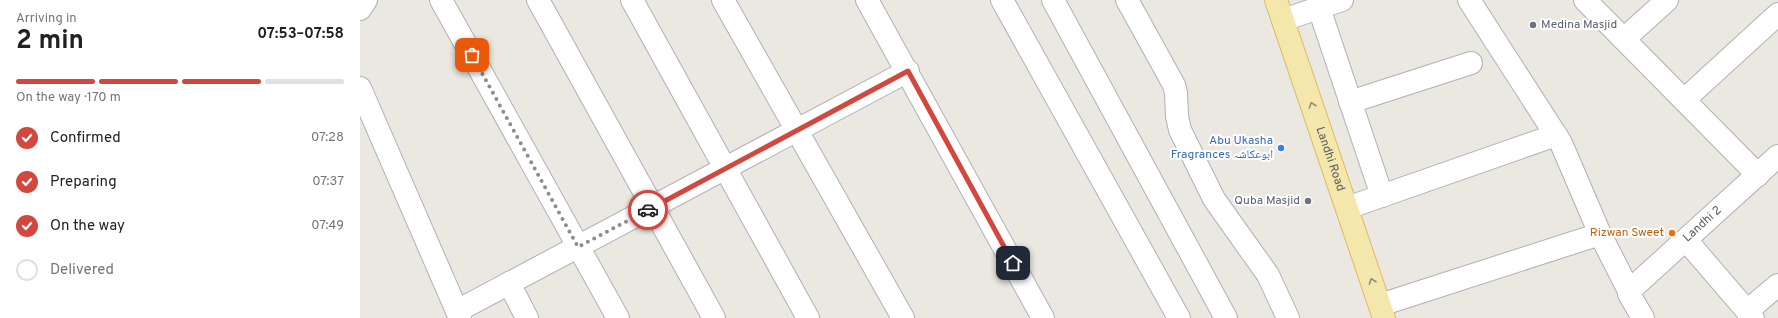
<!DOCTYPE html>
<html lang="en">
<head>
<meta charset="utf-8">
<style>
  body { margin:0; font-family:Overpass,"Noto Naskh Arabic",sans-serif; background:#f6f6f6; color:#202124; height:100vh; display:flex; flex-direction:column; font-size:15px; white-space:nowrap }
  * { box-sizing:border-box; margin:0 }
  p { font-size:13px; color:#757577 }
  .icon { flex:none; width:22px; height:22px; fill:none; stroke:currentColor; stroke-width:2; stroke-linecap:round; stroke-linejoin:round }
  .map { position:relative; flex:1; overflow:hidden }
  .drawer { display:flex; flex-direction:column; background:#fff; width:360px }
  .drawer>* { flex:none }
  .pin { position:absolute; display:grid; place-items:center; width:34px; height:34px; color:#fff; margin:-17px; border-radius:8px; box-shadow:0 2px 6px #0006 }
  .courier { position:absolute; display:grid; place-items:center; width:40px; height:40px; margin:-20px; border:3px solid #d2473e; border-radius:50%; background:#fff; color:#222; box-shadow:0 1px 5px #0007 }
  .head em { font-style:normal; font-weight:700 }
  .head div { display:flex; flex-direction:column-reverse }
  .head { display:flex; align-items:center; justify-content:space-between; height:68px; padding:0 16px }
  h1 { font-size:26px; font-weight:700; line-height:30px }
  .bar { display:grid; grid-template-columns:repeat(4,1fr); gap:6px 4px; align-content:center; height:48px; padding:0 16px }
  .bar i { height:5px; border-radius:3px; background:#e0e0e0 }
  .bar .current { background:#d2473e }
  .bar p { grid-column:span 4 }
  ol { padding:0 16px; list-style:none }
  li { display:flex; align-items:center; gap:12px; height:44px }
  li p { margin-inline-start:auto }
  li .icon { padding:4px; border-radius:50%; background:#d2473e; color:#fff; stroke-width:4 }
  li:last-child { color:#757577 }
  li i { width:22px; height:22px; border:2px solid #e0e0e0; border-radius:50% }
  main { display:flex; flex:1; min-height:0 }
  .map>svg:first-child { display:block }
</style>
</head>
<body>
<main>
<section class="drawer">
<div class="head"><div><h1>2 min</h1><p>Arriving in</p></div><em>07:53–07:58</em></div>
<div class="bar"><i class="current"></i><i class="current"></i><i class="current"></i><i></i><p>On the way · 170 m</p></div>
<ol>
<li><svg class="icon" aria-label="check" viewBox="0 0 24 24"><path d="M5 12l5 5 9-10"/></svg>Confirmed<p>07:28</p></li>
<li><svg class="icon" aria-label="check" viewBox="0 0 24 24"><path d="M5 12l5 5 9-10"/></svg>Preparing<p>07:37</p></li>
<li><svg class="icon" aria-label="check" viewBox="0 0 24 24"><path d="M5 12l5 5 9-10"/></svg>On the way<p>07:49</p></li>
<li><i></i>Delivered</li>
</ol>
</section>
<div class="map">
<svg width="1418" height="318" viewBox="0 0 1418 318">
  <rect width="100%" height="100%" fill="#eae8e1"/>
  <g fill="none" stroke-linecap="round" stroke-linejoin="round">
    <!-- minor casing -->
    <g stroke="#aeb1b5" stroke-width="24">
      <g id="minor">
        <path d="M81 0 258 318"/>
        <path d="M178 0 354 318"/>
        <path d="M272 0 448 318"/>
        <path d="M363 0 543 318"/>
        <path d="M507 0 683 318"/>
        <path d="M642 0 819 318"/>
        <path d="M693 0 866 318"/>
        <path d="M767 0 814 85 816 93 817 116 820 130 854 199 908 275 928 318"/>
        <path d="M1109 0 1201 143 1240 234"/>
        <path d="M1225 0 1398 175"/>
        <path d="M959 8 1022 196"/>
        <path d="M0 9 6 0"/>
        <path d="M923 20 982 0"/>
        <path d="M1264 39 1307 0"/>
        <path d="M0 88 100 318"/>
        <path d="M1324 100 1418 14"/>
        <path d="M990 102 1111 63"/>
        <path d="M987 208 1196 135"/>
        <path d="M1326 240 1393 318"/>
        <path d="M149 283 167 318"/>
        <path d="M1020 305 1240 234 1269 291"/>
        <path d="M97 311 548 71"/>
        <path d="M1387 311 1418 285"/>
        <path id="s1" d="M1283 318 1269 294V291L1418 156"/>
      </g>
    </g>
    <!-- primary casing -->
    <g stroke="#deba65" stroke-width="24">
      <g id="primary">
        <path id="s2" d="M916 0 1024 318"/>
      </g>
    </g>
    <!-- minor -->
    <use href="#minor" stroke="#fff" stroke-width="22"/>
    <!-- primary -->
    <use href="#primary" stroke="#f4e7ac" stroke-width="22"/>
  </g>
  <!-- one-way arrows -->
  <defs><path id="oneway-chevron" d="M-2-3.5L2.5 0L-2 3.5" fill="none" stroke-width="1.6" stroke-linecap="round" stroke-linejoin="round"/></defs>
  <g stroke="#8f8d7b">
    <use href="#oneway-chevron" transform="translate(952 105) rotate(-109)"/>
    <use href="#oneway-chevron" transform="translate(1012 281) rotate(-109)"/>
  </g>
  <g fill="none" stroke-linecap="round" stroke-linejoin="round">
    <!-- done -->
    <path stroke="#8c8d8d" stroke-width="4" stroke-dasharray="0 7.2" d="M112 55 218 247 288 210"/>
    <!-- route -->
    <path stroke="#d2473e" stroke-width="5" d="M288 210 548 71 653 263"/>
  </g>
  <!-- markers -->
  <g fill="#6b7280" stroke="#fff" stroke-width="1.5">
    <circle cx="1173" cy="25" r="4"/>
    <circle cx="948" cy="201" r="4"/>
  </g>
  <circle fill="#3f7fe0" stroke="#fff" stroke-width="1.5" cx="921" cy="148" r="4"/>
  <circle fill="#e8710a" stroke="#fff" stroke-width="1.5" cx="1312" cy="233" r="4"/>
  <g text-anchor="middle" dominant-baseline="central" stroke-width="4" stroke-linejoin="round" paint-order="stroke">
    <!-- worship labels -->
    <g font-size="12" fill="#5b616d" stroke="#fff" text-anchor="start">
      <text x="1181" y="25">Medina Masjid</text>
      <text x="940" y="201" text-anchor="end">Quba Masjid</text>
    </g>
    <!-- shop labels -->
    <g font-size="12" fill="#366cbe" stroke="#fff" text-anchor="end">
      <text x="913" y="141">Abu Ukasha<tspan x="913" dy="14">Fragrances ابوعکاشہ</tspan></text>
    </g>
    <!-- street labels -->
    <g font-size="12" fill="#595c60" stroke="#fff">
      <text stroke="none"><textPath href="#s2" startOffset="168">Landhi Road</textPath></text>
      <text stroke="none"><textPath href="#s1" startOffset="130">Landhi 2</textPath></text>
    </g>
    <!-- food labels -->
    <g font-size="12" fill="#c56008" stroke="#fff" text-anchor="end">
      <text x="1304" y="233">Rizwan Sweet</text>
    </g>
  </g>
</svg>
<div class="pin" style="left:112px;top:55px;background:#ea580c"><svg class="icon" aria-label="bag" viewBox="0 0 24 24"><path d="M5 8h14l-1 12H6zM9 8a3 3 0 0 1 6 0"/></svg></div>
<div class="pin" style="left:653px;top:263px;background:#1f2937"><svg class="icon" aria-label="home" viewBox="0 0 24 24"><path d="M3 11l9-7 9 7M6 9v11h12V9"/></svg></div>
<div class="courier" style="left:288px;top:210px"><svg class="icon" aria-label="car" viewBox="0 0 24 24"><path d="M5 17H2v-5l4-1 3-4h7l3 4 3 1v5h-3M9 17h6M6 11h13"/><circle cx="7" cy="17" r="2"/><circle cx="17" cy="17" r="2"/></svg></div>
</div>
</main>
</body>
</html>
